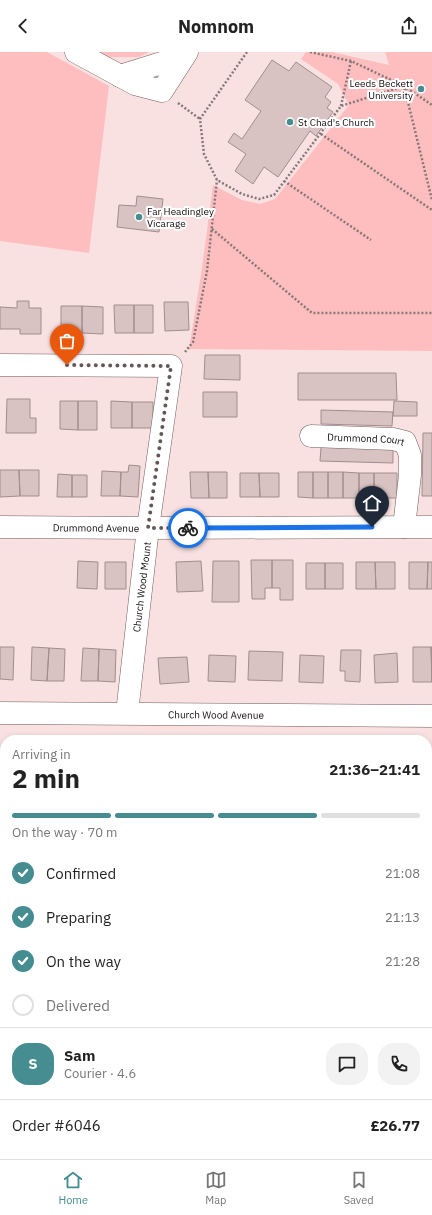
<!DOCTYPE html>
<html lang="en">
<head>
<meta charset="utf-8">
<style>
  body { margin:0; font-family:"IBM Plex Sans",sans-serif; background:#f2f2f2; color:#222; height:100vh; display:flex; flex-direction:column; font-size:15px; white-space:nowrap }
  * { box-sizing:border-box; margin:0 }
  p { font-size:13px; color:#767676 }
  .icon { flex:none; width:22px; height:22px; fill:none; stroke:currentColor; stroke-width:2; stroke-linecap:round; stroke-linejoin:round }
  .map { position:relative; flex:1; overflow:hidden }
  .panel { position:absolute; left:0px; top:683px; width:432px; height:424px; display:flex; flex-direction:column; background:#fff; border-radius:16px 16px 0 0; box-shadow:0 2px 6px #0003 }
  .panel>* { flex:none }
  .pin { position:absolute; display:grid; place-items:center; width:34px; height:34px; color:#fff; margin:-41px -17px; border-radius:50% 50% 50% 0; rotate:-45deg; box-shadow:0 0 4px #0007 }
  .pin .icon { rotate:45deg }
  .courier { position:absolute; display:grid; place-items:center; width:40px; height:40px; margin:-20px; border:3px solid #1a73e8; border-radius:50%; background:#fff; color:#222; box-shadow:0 1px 5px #0007 }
  .headline em { font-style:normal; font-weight:700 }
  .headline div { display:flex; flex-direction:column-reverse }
  .headline { display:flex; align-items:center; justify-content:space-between; height:68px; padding:0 12px }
  h1 { font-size:26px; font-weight:700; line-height:30px }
  .bar { display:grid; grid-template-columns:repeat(4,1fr); gap:6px 4px; align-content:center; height:48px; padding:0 12px }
  .bar i { height:5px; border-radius:3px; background:#e0e0e0 }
  .bar .current { background:#458d90 }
  .bar p { grid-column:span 4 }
  .line { display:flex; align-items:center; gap:10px; padding:0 12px; border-top:1px solid #e0e0e0 }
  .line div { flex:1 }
  .round { display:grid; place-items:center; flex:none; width:42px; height:42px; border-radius:16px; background:#f2f2f2 }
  ol { padding:0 12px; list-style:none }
  li { display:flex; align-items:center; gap:12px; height:44px }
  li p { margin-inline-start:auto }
  li .icon { padding:4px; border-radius:50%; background:#458d90; color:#fff; stroke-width:4 }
  li:last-child { color:#767676 }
  li i { width:22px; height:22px; border:2px solid #e0e0e0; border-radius:50% }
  header { display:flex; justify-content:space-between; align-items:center; height:52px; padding:0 12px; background:#fff; font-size:18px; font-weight:700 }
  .tab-bar { display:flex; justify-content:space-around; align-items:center; height:56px; border-top:1px solid #e0e0e0; background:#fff; font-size:11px; color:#767676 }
  .tab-bar a { display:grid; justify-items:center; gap:2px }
  .tab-bar .current { color:#458d90 }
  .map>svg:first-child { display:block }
</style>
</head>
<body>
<header><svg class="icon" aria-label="back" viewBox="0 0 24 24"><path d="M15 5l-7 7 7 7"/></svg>Nomnom<svg class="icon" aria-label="share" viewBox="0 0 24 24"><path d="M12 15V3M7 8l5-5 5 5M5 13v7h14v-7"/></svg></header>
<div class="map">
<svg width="432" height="1107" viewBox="0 0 432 1107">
  <rect width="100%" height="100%" fill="#f9e1e1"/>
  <!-- green -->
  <path fill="#febebf" d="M0 0H47L109 34 89 201 0 189Z
    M96 0H149L139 5H106Z
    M306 0H332L389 13 385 0H432V299L189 297 202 216 213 133 242 148 260 152 275 147 349 53 338 32 301 7Z
    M93 1102H340L339 1107H94Z"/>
  <!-- building -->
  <path fill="#d9c2c2" stroke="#a28c8c" d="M272 8 289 19 296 10 332 35 325 45 331 50 327 56 333 60 316 84 310 79 278 125 264 115 253 132 235 119 246 102 228 90 234 81 242 87 261 59 245 48Z
    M137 144 163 147 159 180 117 175 119 153 136 154Z
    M17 249H29V256H41V282H20V277H0V255L17 256Z
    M164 250H188L189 278 165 279Z
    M114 253H134V281H115Z
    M134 253H153V281H134Z
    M61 254H82V281H61Z
    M82 254 103 255V282L82 281Z
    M205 303H240V328L204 327Z
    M298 321H396L397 348H298Z
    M203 340H237V365H203Z
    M7 347H30V366H36V381H6Z
    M60 349H78V378L60 377Z
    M78 349H97V378H78Z
    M111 349 132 350V376H111Z
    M394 349 417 350V364H393Z
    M132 350H153V376H132Z
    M321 358 393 360 392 374 321 372Z
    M423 381H432V444H422Z
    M321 395 393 397V411L320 409Z
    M129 413 140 414 138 445 120 444 121 420H128Z
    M0 418H19L20 444 0 445Z
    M19 418H39V444H20Z
    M102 419 121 420 120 444H101Z
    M190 420H208L209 446H191Z
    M208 420H227V446H209Z
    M298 420H313V446L298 445Z
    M313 420H328V446H313Z
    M328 420H343V446H328Z
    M343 420 359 421V446H343Z
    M240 421H259L260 445H240Z
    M259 421H279V445H260Z
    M359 421H374V446H359Z
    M374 421H397V446H374Z
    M58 422 72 423V445H57Z
    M72 423H87V445H72Z
    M251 508H272V536H265V547H252Z
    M272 508H293V548H280V536H272Z
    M78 509 98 510 97 537 77 536Z
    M201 509 203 539 177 540 176 510Z
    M213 509H239V550H212Z
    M105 510H126V537H105Z
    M356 510H375L376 537H356Z
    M375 510H395V537H376Z
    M409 510H428L427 537H409Z
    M428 510H432V537H427Z
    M306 511H325V537H306Z
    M325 511H343V537H325Z
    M0 595H14L13 628 0 627Z
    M32 595 49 596 47 629 31 628Z
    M413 595H431L432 630H413Z
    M431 595H432V630Z
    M49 596 65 597 64 629H47Z
    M83 596 99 597 98 629H81Z
    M99 597 116 598 115 630 98 629Z
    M341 598H361L360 630 345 629V619H340Z
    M249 599 283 600 282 629 248 628Z
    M397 601 398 630 375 631 374 603Z
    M209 603 236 604 235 630 208 629Z
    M300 603 324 604 323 631 299 630Z
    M187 605 189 630 160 632 158 606Z
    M431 718H432V768H427V743H431Z
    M427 831H432V882H428Z
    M0 925H5V954H0Z
    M4 1015H5V1046H4Z
    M427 1017H432V1048L427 1047Z
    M11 1102H41V1107H11Z
    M393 1102H422V1107H393Z"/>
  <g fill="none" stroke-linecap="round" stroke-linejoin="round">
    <!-- minor casing -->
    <g stroke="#705c5c" stroke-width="23">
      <g id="minor">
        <path d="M76 0 135 32 162 39 187 0"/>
        <path d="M120 24 184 4"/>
        <path d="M0 313 171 314 148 476 127 661"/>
        <path id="s1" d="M311 384 393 387 405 390 410 403V423L404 475"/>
        <path id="s2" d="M0 475 148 476 432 475"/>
        <path id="s3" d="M0 661 432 664"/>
        <path d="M427 794H432"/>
        <path d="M0 892 5 894"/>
        <path d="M427 969 432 973"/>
        <path d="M427 1073H432"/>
        <path d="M0 1079H5"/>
        <path d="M83 1102V1107"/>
        <path d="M352 1107V1102"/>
      </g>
    </g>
    <!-- path -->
    <path stroke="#877878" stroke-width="2.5" stroke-dasharray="2 2" stroke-linecap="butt" d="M247 0 200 67 204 102 217 128 242 142 259 147 274 143 341 54 404 34 432 148
      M310 0 351 9 404 34 432 53
      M178 51 200 67
      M341 54 351 9
      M321 82 432 158
      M284 129 371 188
      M212 177 312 261H432
      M185 300 193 290 207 219 217 128
      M219 1102 222 1107
      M206 1107 209 1102
      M214 1107V1102"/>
    <!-- minor -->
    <use href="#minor" stroke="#fff" stroke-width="22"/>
  </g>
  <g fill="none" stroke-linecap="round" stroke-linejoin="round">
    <!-- done -->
    <path stroke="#645757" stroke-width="4" stroke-dasharray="0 7.2" d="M67 313 171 314 148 476H188"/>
    <!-- route -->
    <path stroke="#1a73e8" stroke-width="5" d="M188 476 372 475"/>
  </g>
  <!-- markers -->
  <g fill="#458d90" stroke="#fff" stroke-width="1.5">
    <circle cx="421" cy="37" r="4"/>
    <circle cx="290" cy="70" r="4"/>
    <circle cx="139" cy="165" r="4"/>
  </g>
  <g text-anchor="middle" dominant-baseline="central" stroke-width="4" stroke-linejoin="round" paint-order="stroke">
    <!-- poi labels -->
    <g font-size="10" fill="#140d0d" stroke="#fff" text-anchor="start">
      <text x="413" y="31" text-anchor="end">Leeds Beckett<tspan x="413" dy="12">University</tspan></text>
      <text x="298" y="70">St Chad's Church</text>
      <text x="147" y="159">Far Headingley<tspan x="147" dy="12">Vicarage</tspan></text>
    </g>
    <!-- street labels -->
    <g font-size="10" fill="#140d0d" stroke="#fff">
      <text stroke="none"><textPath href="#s1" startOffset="55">Drummond Court</textPath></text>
      <text stroke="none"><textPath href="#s2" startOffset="96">Drummond Avenue</textPath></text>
      <text transform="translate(142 535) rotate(-83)">Church Wood Mount</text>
      <text stroke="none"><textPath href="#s3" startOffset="216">Church Wood Avenue</textPath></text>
    </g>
  </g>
</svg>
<div class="pin" style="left:67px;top:313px;background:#ea580c"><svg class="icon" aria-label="bag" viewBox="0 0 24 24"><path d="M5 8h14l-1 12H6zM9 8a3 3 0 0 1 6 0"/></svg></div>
<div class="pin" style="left:372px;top:475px;background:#1f2937"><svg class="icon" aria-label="home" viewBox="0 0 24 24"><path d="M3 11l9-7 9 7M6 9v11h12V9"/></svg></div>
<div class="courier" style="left:188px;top:476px"><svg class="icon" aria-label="bike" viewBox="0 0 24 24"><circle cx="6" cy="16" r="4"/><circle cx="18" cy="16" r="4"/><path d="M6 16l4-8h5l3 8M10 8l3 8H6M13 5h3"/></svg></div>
<section class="panel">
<div class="headline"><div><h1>2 min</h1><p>Arriving in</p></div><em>21:36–21:41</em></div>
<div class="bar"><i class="current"></i><i class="current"></i><i class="current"></i><i></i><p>On the way · 70 m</p></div>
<ol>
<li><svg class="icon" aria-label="check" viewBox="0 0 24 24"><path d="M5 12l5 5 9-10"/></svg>Confirmed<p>21:08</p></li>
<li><svg class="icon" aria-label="check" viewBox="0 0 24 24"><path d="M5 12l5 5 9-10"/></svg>Preparing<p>21:13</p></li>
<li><svg class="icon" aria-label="check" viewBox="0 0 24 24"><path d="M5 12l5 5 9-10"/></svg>On the way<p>21:28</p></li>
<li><i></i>Delivered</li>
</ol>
<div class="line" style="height:72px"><b class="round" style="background:#458d90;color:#fff">S</b><div><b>Sam</b><p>Courier · 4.6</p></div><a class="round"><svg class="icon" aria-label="chat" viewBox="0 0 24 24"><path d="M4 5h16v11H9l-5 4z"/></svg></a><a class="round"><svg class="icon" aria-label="phone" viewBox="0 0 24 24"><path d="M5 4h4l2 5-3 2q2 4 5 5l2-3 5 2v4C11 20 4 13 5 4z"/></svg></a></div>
<div class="line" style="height:52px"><div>Order #6046</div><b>£26.77</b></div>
</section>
</div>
<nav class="tab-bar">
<a class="current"><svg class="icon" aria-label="home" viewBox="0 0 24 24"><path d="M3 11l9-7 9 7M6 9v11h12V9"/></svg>Home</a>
<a><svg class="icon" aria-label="map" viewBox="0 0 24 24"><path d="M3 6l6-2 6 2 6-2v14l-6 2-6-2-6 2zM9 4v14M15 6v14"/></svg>Map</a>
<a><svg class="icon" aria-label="saved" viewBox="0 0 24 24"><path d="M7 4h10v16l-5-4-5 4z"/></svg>Saved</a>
</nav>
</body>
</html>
